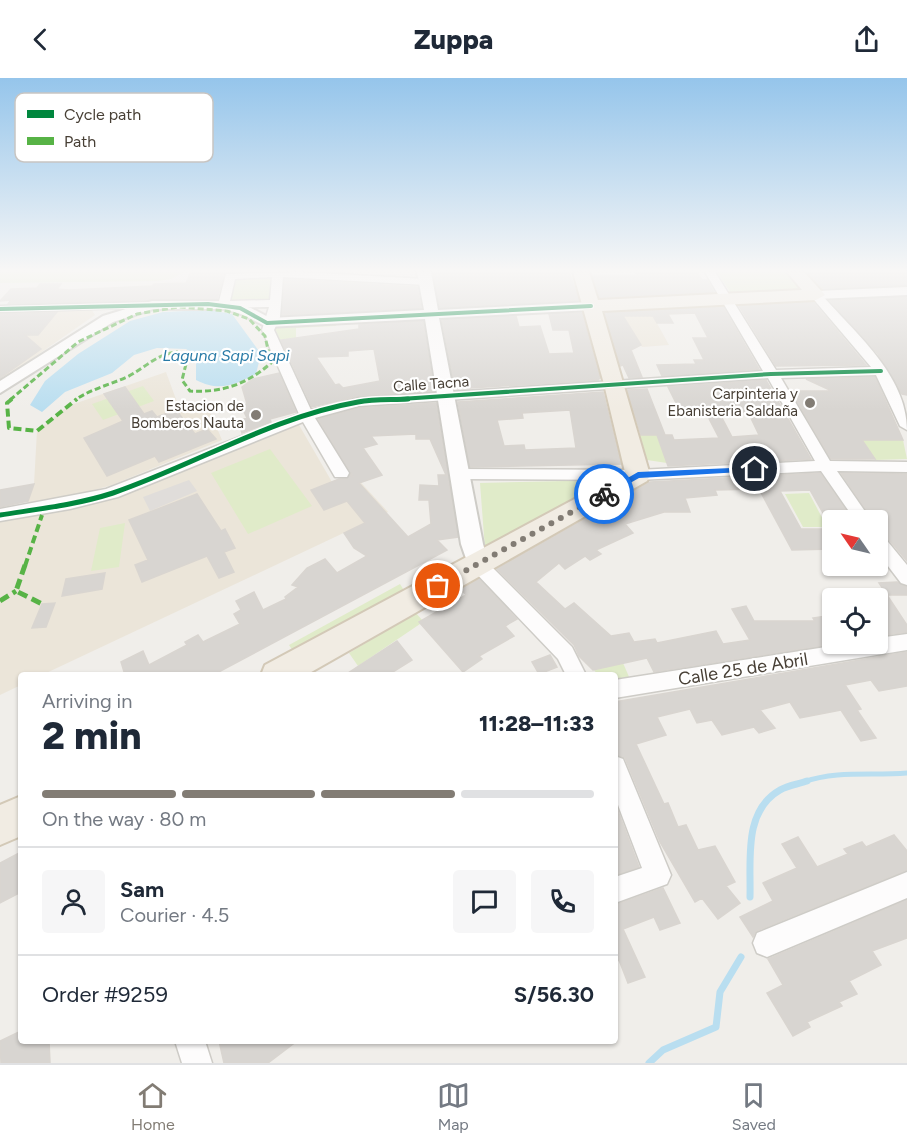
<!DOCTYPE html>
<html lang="en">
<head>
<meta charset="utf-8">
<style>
  body { margin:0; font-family:Figtree,sans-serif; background:#f6f6f7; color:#1f2937; height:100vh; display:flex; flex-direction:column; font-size:22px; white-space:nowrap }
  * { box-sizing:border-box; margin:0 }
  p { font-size:20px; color:#747a83 }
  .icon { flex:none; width:33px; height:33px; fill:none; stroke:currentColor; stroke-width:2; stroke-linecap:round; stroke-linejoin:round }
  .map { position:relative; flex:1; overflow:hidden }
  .details { position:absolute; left:18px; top:594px; width:600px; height:372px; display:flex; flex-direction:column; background:#fff; border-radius:6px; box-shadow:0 2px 4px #0004 }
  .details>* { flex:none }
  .needle { width:39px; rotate:304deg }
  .fabs { position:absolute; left:822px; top:432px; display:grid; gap:12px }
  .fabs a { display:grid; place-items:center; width:66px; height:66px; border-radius:6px; background:#fff; box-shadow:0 2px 4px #0004; font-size:30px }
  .pin { position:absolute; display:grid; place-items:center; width:51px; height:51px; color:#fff; margin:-26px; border:3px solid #fff; border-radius:50%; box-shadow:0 2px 6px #0007 }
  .courier { position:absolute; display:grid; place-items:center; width:60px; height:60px; margin:-30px; border:4px solid #1a73e8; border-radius:50%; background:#fff; color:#222; box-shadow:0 2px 8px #0007 }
  .headline em { font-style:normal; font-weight:800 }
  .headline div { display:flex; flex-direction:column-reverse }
  .headline { display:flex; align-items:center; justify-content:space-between; height:102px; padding:0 24px }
  h1 { font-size:39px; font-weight:800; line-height:45px }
  .bar { display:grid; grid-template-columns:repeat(4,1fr); gap:9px 6px; align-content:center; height:72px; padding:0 24px }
  .bar i { height:8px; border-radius:4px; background:#e0e1e3 }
  .bar .current { background:#827c74 }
  .bar p { grid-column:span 4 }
  .line { display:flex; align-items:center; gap:15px; padding:0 24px; border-top:2px solid #e0e1e3 }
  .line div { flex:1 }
  .round { display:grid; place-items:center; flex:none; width:63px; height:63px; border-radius:6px; background:#f6f6f7 }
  header { display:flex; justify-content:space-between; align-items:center; height:78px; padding:0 24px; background:#fff; font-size:27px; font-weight:800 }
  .tabs { display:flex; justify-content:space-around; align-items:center; height:84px; border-top:2px solid #e0e1e3; background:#fff; font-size:16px; color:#747a83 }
  .tabs a { display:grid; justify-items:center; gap:3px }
  .tabs .current { color:#827c74 }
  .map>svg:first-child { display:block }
</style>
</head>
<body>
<header><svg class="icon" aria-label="back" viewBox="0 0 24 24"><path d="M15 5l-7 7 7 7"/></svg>Zuppa<svg class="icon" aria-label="share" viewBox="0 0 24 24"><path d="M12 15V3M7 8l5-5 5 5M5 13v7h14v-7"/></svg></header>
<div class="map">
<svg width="907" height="985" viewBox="0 0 907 985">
  <rect width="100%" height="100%" fill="#f0eeea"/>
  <!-- education -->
  <path fill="#ebe5d9" d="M648 229 669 267 642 269 619 230Z
    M91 231 95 237 0 303V234Z
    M166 294 177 324 185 330 208 329 222 362 112 407 69 419 27 426 34 406 37 353 68 328Z
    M299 347 332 404 353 396 388 434 42 597H21V607L0 617V442L71 431 119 419Z"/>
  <!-- green -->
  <path fill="#e0ebc9" d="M0 194H184L171 201 158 203 0 205Z
    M717 194H790L808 214 732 217Z
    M274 197 273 224 228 226 235 199Z
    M337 242 336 248 296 250V260L280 262 274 248Z
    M143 308 154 323 103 342 92 326Z
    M640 357H657L667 385 647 382Z
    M862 362H903L907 381 875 382Z
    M270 371 312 428 248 456 211 395Z
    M612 402 485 471 480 405Z
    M809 415 827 449H803L785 416Z
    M125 445 119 489 91 493 100 450Z
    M400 506 405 514 295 576 289 567Z
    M416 535 422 542 420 546 358 588 349 575Z
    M623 585 630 601 615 604V597H598L594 592Z"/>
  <!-- parking -->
  <path fill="#e0ddda" d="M189 402 197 413 150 433 143 419Z"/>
  <!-- water -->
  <path fill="#b9def0" d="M210 232 232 236 261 276 256 296C235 307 219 314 196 302V278L186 271 157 270 134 277 112 295 65 314 42 334 30 327 45 303 78 276 130 243 163 234Z"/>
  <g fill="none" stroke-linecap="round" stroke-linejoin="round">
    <!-- stream-far1 -->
    <path stroke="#b9def0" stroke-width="5" d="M803 704C838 692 871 698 907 695"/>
    <!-- stream -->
    <path stroke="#b9def0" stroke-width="7" d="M750 819C751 782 743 733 780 712 788 707 799 706 807 703
      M649 985 663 972 716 949 720 914 741 879"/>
  </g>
  <!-- building -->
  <path fill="#d8d5d1" stroke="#d9d5d0" stroke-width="1.5" fill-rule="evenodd" d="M206 194H225L217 221 8 226 11 222 0 223 11 211 37 210 40 206H61L57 211 69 212 152 208 154 206 186 205 190 196Z
    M433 194H569L579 222 440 230Z
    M634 194H697L702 202H707L714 214 600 220 592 198 640 197Z
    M807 194H907V207L822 210Z
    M285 201 417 209 421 230 282 237Z
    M907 219V317L902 316 878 276 830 223Z
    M813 224 866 287 776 288 739 228Z
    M723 229 759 291 662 298 657 287 696 286 694 282H704L693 260H708L695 235 668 236 673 245H657L653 238H623L641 267 631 272 642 299 629 300 623 287 620 288 605 235Z
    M57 234 38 257H25L41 271 0 300V236Z
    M582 235 600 300 598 302 455 311 442 242 516 238 519 249 540 248 549 276 574 275 569 252H553L549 236Z
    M423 243 434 313 359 318 312 329 281 262 359 251V247ZM374 271 380 303 343 310 339 306 335 307 316 279 348 278V273Z
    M279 295 296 334 270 341 271 344 242 355 238 343 247 340 241 328 247 326 242 309 253 301Z
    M875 299 903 362H862L875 381H831L791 313H832L806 301Z
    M766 302 811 381 668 388 657 357H641L627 312 647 311 665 357H672L674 362 719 360 704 331 680 333 668 309ZM748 334 759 357 732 359 720 336Z
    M125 309 144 336 152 333 157 339 176 332 195 356 207 351 216 361 159 384 155 378 107 398 84 360 123 343 104 316Z
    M603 314 621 386 470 389 458 324ZM570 332 576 370 525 372 524 367 504 368 497 342 523 340 522 335Z
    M436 325 458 459 437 462 447 472 213 597H125L121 584 143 573 149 587 187 567 185 564 198 557 203 564 240 546 234 536 241 532 236 523 254 514 263 532 286 521 285 519 298 509 292 507 307 490 325 481 337 495 367 478 354 470 344 455 365 445 347 423 324 432 311 412 339 401H347L350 397 353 399 318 341 359 330ZM416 356V361H430L446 397H438L439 408 420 407 419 422H429L431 446 408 459 359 405 382 397 363 370 377 366 371 358Z
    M820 395 853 442H827L810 412 780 413 801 451H832V471L792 472 759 411 715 412 717 417 685 420 690 434H664L625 446 633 455 596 472 601 476 590 482 585 478 565 491 559 485 536 504 565 531 574 525 611 558 629 555 634 564 655 561 657 565 716 553 723 566 750 562 732 531 746 528 754 543H815L813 540 832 537 834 566 654 594 647 580 593 592 579 578 574 567 497 491 650 404Z
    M841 395 907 396V483L886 458 878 455V442H873Z
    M34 406 28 423 0 429V412Z
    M197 416 221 453 225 451 235 470 224 474 234 494 219 500 207 478 142 504 135 487 148 482 129 442Z
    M105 495 102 511 62 518 66 501Z
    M479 501 517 541 505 548 514 558 479 578 482 581 463 594 419 544 466 517 461 511Z
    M897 504 907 509V517H887L879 505Z
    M887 517 907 547V554L878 558V520L873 518Z
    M55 525 46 549 32 550 42 526Z
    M397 563 412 582 388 597H345Z
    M907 574V608L879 613 871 602 845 607 861 631 857 632 876 660 861 663 841 632 800 640 790 624 760 632 775 650 759 655 754 649 722 657 712 642 697 645 690 631 657 639 666 657 636 666 664 726 668 725 678 749 686 747 698 772 715 768 735 804 726 808 740 825 718 841 702 820 695 824 660 764 625 680 615 676V624Z
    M550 577 557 589 539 596 532 584Z
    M615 725 639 789 615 797Z
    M894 757 907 773V792L756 853 753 859 740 839 773 823 763 805 797 790 782 766 798 759 817 789 848 776 844 771 862 764 866 769Z
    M21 774V814L0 825V785Z
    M663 810 680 845 660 852 654 839 623 851 645 899 628 905 619 882 615 884V827Z
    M907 822V860L872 873 881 887 849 903 857 916 839 924 842 928 807 944 810 949 793 958 767 915 783 907 768 881Z
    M21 953V963H49L50 985H1L0 963Z
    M219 963H297L268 985H224Z"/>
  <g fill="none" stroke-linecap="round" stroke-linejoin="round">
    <!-- minor casing -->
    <g stroke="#ceccc7" stroke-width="3">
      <path id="minor" d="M300 194 426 201 431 204 426 207 283 199 280 239 274 252 311 332 359 320 763 293 705 194H715L776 292 871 289 810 217 820 215C854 254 907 297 907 352L900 348 876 297 781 300 830 383 907 384V394L837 393 871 442H855L821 393 638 402 460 401 452 396 460 391 638 392 815 383 768 300 359 328 315 340 349 395 347 399H335L303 344 118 419 70 431 0 443V431L106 411 299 336 262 252 269 229 224 230 218 227 226 196ZM272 199 270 222 230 223 235 201Z
        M152 224 158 227 156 229 0 234V228Z
        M878 457 884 459 907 487V507L901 505 878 475Z
        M478 479 484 481 572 569 586 597H566L558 581 472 491 469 486 472 481Z
        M907 556V572L615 620V602L845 566H878V560Z
        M615 678 623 681 671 797 667 806 615 825V799L642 790 615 719Z
        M907 794V820L767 879 757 875 753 865 757 855Z
        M175 963H205L212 985H182Z"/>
    </g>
    <!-- tertiary casing -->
    <g stroke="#ceccc7" stroke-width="4">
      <path id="tertiary" d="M417 194H431L438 232 591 224 598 228 591 232 439 240 483 466 489 486 486 492 478 494 470 492 461 466 425 241 267 249 241 236 224 231H153L113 244 0 315V303L103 238 152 223H224L251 230 270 240 424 232Z
        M907 209V217L816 221 809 217 816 213Z"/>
    </g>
    <!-- primary casing -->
    <g stroke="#d3c9b7" stroke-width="4">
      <path id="primary" d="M573 194H589L598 222 802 212 787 194H804L825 217 816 222 602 233 650 397 647 403 306 597H261L265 587 625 394 604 306Z
        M21 718V758L0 767V727Z"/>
    </g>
    <!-- minor -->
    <use href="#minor" fill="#fdfcfc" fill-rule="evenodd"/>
    <!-- tertiary -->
    <use href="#tertiary" fill="#fdfcfc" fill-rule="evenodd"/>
    <!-- primary -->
    <use href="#primary" fill="#f1ece3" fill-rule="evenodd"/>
    <!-- quiet-far2 -->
    <path stroke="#57b346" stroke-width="3" stroke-dasharray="6 3" stroke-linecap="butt" d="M10 322 78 264 137 236 179 229 227 233 249 241 265 258 271 285C247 306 222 315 190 313L182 302 187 282 177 274C156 276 145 290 127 299 109 307 91 311 75 322"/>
    <!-- quiet-far1 -->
    <path stroke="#57b346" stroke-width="4" stroke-dasharray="8 4" stroke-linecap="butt" d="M12 321 7 325 9 350 37 353 77 321
      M25 488 42 437"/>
    <!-- quiet -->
    <path stroke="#57b346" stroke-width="5" stroke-dasharray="10 5" stroke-linecap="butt" d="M25 487 16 513 42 526
      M0 523 16 513"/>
    <!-- cycleway-far1 casing -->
    <g stroke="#fff" stroke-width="6">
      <path id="cycleway-far1" d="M0 231 208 226 240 230 267 245 591 228
        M386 322 771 296 881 293"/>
    </g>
    <!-- cycleway casing -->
    <g stroke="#fff" stroke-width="8">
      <path id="cycleway" d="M0 437C38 431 76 427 113 415 195 387 272 339 358 324 374 321 392 322 408 321"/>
    </g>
    <!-- cycleway-far1 -->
    <use href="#cycleway-far1" stroke="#00873e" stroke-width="4"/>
    <!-- cycleway -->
    <use href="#cycleway" stroke="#00873e" stroke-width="5"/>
  </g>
  <!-- sky -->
  <linearGradient id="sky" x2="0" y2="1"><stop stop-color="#95c5eb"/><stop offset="0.58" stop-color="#f8f7f6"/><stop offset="1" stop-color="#f8f7f6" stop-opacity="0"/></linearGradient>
  <rect width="907" height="332" fill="url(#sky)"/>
  <!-- route -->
  <path fill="#1a73e8" d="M755 389 758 393 639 400 607 418 600 416 638 394Z"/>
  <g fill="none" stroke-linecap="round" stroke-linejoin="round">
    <!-- done -->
    <path stroke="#827c74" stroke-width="6" stroke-dasharray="0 10.8" d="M438 508 604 416"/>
  </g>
  <!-- markers -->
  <g fill="#827c74" stroke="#fff" stroke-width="2">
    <circle cx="810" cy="325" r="6"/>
    <circle cx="256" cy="337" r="6"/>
  </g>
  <g text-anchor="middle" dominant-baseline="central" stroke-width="4.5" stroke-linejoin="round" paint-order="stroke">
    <!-- far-street labels -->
    <g font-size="15" fill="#473f35" stroke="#fff">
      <text transform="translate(431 306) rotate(-4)">Calle Tacna</text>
    </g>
    <!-- far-poi labels -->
    <g font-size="15" fill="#473f35" stroke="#fff" text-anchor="end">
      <text x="798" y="316">Carpinteria y<tspan x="798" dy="17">Ebanisteria Saldaña</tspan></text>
      <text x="244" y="328">Estacion de<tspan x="244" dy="17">Bomberos Nauta</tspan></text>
    </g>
    <!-- far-water labels -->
    <g font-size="16" font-style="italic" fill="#287aa6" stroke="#fff">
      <text x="226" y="277">Laguna Sapi Sapi</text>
    </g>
    <!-- street labels -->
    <g font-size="18" fill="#473f35" stroke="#fff">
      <text transform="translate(743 591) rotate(-9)">Calle 25 de Abril</text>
    </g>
  </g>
  <!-- legend -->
  <rect x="15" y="15" width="198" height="69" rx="9" fill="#fff" stroke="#c8c5c2" stroke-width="1.5"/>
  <rect x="27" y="32" width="27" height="8" fill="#00873e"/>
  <rect x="27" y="59" width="27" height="8" fill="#57b346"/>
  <g font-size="16" fill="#473f35">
    <text x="64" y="42">Cycle path</text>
    <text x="64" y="69">Path</text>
  </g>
</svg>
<div class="fabs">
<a><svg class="needle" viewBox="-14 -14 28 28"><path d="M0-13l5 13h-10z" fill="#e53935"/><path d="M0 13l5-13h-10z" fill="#747a83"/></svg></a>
<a><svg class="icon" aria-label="locate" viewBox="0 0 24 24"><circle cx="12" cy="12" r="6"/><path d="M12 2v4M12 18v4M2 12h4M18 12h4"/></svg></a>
</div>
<div class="pin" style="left:438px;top:508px;background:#ea580c"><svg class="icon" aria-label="bag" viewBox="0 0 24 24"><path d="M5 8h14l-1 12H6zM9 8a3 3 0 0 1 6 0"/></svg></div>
<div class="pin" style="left:755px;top:391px;background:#1f2937"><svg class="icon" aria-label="home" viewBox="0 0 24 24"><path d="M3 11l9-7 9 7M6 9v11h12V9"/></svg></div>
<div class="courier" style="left:604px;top:416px"><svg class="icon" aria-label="bike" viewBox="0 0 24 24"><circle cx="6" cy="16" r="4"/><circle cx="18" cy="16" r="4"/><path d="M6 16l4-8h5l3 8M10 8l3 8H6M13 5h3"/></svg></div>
<section class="details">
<div class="headline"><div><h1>2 min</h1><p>Arriving in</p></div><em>11:28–11:33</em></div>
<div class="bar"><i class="current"></i><i class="current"></i><i class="current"></i><i></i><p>On the way · 80 m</p></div>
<div class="line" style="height:108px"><a class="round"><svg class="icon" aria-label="person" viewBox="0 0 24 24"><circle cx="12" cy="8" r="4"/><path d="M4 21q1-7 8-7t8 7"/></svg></a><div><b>Sam</b><p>Courier · 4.5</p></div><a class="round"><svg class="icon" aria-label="chat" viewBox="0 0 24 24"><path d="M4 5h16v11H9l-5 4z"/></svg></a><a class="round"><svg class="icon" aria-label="phone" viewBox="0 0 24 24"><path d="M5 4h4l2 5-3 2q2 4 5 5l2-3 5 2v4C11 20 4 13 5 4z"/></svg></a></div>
<div class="line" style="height:78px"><div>Order #9259</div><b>S/56.30</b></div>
</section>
</div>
<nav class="tabs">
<a class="current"><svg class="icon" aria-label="home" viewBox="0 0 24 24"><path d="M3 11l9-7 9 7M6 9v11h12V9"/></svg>Home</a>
<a><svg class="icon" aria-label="map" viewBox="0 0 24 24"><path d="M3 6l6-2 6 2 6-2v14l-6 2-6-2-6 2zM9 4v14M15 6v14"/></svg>Map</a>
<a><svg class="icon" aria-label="saved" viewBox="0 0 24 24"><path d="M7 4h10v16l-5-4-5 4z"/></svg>Saved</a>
</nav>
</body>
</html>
